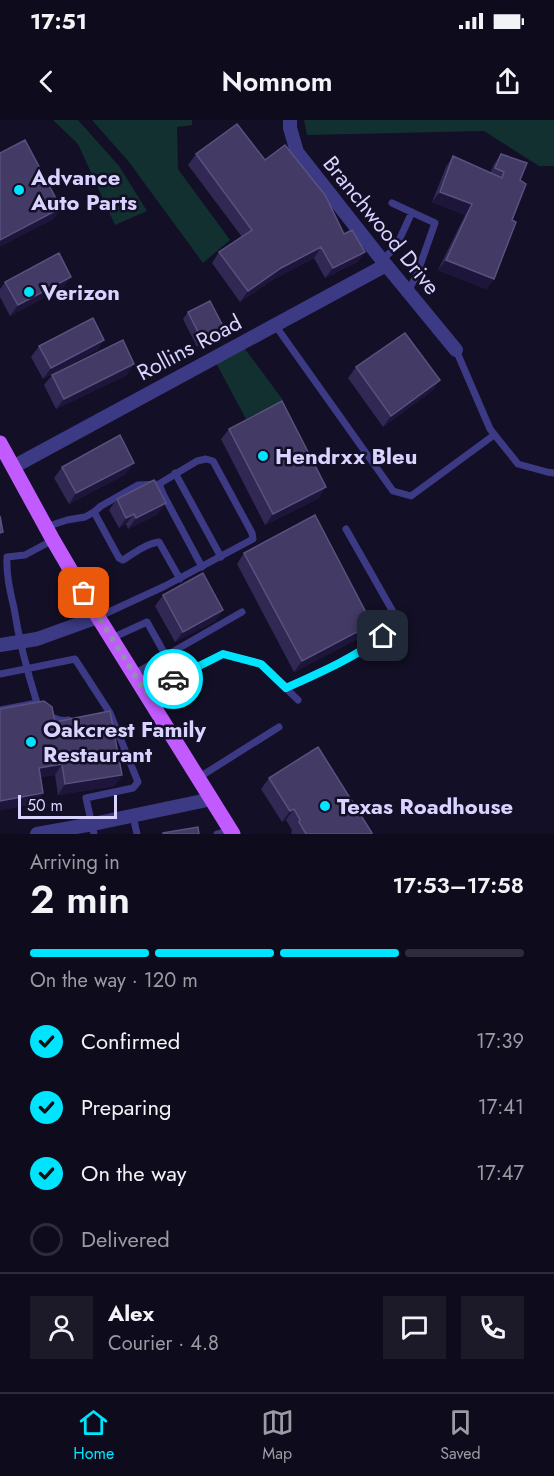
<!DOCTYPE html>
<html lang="en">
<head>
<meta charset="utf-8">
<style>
  body { margin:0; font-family:Jost,sans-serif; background:#1c1929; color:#f1f3f6; height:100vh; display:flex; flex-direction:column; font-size:22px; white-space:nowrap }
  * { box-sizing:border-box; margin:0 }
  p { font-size:20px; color:#9b9ba3 }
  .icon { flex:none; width:33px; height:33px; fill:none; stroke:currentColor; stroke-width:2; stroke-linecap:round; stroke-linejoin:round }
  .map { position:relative; height:714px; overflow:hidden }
  .panel { display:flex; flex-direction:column; background:#0e0b1c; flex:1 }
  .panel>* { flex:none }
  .scale { position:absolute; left:18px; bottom:15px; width:99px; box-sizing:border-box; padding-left:6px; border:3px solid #d9d4ff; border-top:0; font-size:16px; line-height:21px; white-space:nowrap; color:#d9d4ff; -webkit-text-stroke:4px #130f26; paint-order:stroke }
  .pin { position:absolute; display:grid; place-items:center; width:51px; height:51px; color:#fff; margin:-26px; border-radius:12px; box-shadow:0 3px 9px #0006 }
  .courier { position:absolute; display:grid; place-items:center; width:60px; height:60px; margin:-30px; border:4px solid #00e5ff; border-radius:50%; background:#fff; color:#222; box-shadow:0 2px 8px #0007 }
  .summary em { font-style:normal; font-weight:600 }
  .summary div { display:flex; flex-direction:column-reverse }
  .summary { display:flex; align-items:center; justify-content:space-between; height:102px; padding:0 30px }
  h1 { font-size:39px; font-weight:600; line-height:45px }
  .bar { display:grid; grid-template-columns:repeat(4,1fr); gap:9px 6px; align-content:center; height:72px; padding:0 30px }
  .bar i { height:8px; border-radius:4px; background:#2e2b3b }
  .bar .on { background:#00e5ff }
  .bar p { grid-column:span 4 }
  .line { display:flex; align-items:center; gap:15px; padding:0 30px; border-top:2px solid #2e2b3b }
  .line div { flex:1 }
  .round { display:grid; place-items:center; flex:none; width:63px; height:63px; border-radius:0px; background:#1c1929 }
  ol { padding:0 30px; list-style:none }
  li { display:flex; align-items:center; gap:18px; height:66px }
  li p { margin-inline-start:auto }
  li .icon { padding:6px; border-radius:50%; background:#00e5ff; color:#111; stroke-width:4 }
  li:last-child { color:#9b9ba3 }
  li i { width:33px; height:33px; border:3px solid #2e2b3b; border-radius:50% }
  .status { display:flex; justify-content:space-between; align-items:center; height:42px; padding:0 30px; background:#0e0b1c; direction:ltr }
  .status svg { height:16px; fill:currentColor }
  header { display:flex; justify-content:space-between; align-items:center; height:78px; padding:0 30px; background:#0e0b1c; font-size:27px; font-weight:600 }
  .menu { display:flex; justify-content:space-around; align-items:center; height:84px; border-top:2px solid #2e2b3b; background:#0e0b1c; font-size:16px; color:#9b9ba3 }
  .menu a { display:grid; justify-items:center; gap:3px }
  .menu .on { color:#00e5ff }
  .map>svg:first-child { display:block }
</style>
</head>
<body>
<div class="status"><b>17:51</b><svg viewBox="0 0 49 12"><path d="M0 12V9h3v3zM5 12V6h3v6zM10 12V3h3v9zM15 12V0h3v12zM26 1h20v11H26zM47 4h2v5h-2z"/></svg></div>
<header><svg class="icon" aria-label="back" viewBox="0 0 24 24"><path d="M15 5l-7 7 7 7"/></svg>Nomnom<svg class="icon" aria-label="share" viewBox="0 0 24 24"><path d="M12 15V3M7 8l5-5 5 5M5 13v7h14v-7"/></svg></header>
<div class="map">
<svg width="554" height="714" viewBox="0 0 554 714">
  <rect width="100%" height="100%" fill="#130f26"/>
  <!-- green -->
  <path fill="#12302f" d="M53 0H78L119 46 147 91 115 105 78 24Z
    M92 0H192V5L177 7 178 49 230 120 203 143 129 42Z
    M304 0H554V46H539L484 11 307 15Z
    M245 229 283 280 246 299 216 243Z"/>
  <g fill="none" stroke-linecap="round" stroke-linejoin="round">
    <!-- lane -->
    <path stroke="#3d3a85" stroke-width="7" d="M392 83 435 103 417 154 408 172
      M382 140 396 127 412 92
      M275 205 393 371 411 376 494 315
      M456 230 490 309 518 344 547 352 554 353
      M175 353 221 437
      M159 364 164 376 202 447
      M94 392 101 386 138 365 159 364 197 341 206 339 213 341 252 413 253 419 165 466 98 497
      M46 407 67 400 85 397 94 392 119 438 123 440C134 433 146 424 159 422L180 459
      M112 518 147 502 166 536
      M0 554 75 539 110 593 138 662 133 668 86 678 94 714
      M134 554 242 492
      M286 568 331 547 371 525 394 507 396 497 346 409
      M146 573 223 534 261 544 298 580
      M0 590 37 583C27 551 19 520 14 488 10 471 6 454 7 437L25 435 53 420
      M46 593C53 599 60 602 69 600
      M198 658 279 607
      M133 696 137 714
      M217 714 231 710"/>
    <!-- street -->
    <path stroke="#3d3a85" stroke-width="14" d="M290 0V8L297 32 382 140 456 230
      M13 347 386 145
      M0 525 37 519 98 497
      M37 714 93 704 212 679"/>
    <!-- primary -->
    <path stroke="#c25bff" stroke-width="15" d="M0 323 53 420 98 497 233 714"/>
  </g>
  <!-- wall -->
  <path fill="#312854" d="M196 34 265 40 344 114 365 132 357 142 325 158 314 138 274 159 240 182 212 143 219 132 242 117 188 45Z
    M501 34 520 60 512 100 494 159 486 169 438 150 465 95 432 82 446 47 453 36 490 53 494 44Z
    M5 162 64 167 10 196 0 177V169Z
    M188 192 219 216 197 227 183 199Z
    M104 220 97 230 43 259 31 237 39 226Z
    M356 247 440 260 432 271 383 307 348 258Z
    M52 255H127L56 289 44 265Z
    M229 309 319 378 265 405 221 319Z
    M62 347 126 354 69 384 54 358Z
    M117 379 158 394 128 409 126 404 119 408 109 390Z
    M244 433 365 515 294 552 237 444Z
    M163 475 223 490 215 501 175 522 155 486Z
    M55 602 122 655 114 666 58 675 55 655 40 657 43 673 35 684 0 690Z
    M269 658 371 714H292L291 713 292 710 286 700 282 702 261 669Z"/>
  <!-- shaded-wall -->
  <path fill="#1d163a" d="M440 72 472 84 465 95 432 82Z
    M61 88 54 99 0 127V120Z
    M321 127 314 138 274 159 240 182 248 171 281 148Z
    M365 132 357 142 325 158 333 148Z
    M446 140 494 159 486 169 438 150Z
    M71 157 64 167 10 196 18 185Z
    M224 208 219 216 197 227 202 220Z
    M104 220 97 230 43 259 51 248Z
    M134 244 127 255 56 289 64 279Z
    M440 260 432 271 383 307 391 296Z
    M134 343 126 354 69 384 76 373Z
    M326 367 319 378 265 405 273 394Z
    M166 383 158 394 128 409 136 398Z
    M134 394 126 404 119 408 126 398Z
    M223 490 215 501 175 522 183 512Z
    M372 504 365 515 294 552 302 541Z
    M62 644 55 655 31 659 39 648Z
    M122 655 114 666 58 675 65 664Z
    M43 673 35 684 0 690V681Z
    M294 689 286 700 282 702 290 691Z"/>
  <!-- building -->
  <path fill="#433a66" stroke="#5a527e" stroke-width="1.5" d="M237 4 265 40 285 25 325 75 344 114 352 110 365 132 333 148 321 127 281 148 248 171 219 132 252 110 196 34Z
    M25 20 61 88 0 120V33Z
    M501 34 527 43 520 60 526 64 512 100 516 102 494 159 446 140 472 84 440 72 453 36 502 58 504 52 495 48Z
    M59 133 71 157 18 185 5 162Z
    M210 181 224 208 202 220 188 192Z
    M93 198 104 220 51 248 39 226Z
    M405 213 440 260 391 296 356 247Z
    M123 220 134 244 64 279 52 255Z
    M282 281 326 367 273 394 229 309Z
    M120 315 134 343 76 373 62 347Z
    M154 360 166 383 136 398 134 394 126 398 117 379Z
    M315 395 372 504 302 541 244 433Z
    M0 396 3 412 0 413Z
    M203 453 223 490 183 512 163 475Z
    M44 581 52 587 55 602 110 591 122 655 65 664 62 644 39 648 43 673 0 681V589Z
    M318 627 372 713 370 714H306L299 702 300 700 294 689 290 691 269 658Z
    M198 707 199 714H163V713Z"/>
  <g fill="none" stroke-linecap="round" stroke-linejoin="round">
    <!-- done -->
    <path stroke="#948fb3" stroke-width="6" stroke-dasharray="0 10.8" d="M84 473 146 573 173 559"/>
    <!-- route -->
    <path stroke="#00e5ff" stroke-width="8" d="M173 559 223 534 261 544 286 568C319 553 354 538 383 516"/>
  </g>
  <!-- markers -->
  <g fill="#00e5ff" stroke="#130f26" stroke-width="2">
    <circle cx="19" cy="70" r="6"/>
    <circle cx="29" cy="172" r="6"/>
    <circle cx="263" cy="336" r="6"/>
    <circle cx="31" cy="622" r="6"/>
    <circle cx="325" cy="686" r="6"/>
  </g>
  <g text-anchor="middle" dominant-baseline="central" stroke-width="5" stroke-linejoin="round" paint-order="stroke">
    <!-- poi labels -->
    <g font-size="22" font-weight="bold" fill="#d9d4ff" stroke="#130f26" text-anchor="start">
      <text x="31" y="57">Advance<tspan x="31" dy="25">Auto Parts</tspan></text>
      <text x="41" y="172">Verizon</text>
      <text x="275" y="336">Hendrxx Bleu</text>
      <text x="43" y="609">Oakcrest Family<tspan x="43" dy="25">Restaurant</tspan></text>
      <text x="337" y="686">Texas Roadhouse</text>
    </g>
    <!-- street labels -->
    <g font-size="22" fill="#d9d4ff" stroke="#130f26">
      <text transform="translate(382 105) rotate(51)">Branchwood Drive</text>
      <text transform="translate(189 227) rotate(-28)">Rollins Road</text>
    </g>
  </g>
</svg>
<div class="scale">50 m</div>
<div class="pin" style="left:84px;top:473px;background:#ea580c"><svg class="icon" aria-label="bag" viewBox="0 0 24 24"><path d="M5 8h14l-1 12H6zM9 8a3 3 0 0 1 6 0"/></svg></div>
<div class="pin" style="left:383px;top:516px;background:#1f2937"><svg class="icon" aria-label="home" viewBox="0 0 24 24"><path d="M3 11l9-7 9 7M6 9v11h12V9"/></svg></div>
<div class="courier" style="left:173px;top:559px"><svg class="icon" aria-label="car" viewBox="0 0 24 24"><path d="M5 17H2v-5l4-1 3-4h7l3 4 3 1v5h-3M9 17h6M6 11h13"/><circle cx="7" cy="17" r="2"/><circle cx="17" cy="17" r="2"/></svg></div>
</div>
<section class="panel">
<div class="summary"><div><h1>2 min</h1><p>Arriving in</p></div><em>17:53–17:58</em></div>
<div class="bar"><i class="on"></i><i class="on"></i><i class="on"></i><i></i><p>On the way · 120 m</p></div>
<ol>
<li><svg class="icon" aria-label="check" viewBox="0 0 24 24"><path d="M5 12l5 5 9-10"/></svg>Confirmed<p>17:39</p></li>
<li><svg class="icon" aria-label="check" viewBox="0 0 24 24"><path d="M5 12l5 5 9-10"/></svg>Preparing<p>17:41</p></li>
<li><svg class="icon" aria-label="check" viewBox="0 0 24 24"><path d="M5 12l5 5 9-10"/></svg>On the way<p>17:47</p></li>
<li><i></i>Delivered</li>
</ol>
<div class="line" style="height:108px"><a class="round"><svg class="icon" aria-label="person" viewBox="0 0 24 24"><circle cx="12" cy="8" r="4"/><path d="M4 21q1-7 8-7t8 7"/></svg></a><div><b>Alex</b><p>Courier · 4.8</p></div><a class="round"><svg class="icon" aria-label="chat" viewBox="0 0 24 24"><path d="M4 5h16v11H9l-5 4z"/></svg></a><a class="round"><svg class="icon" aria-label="phone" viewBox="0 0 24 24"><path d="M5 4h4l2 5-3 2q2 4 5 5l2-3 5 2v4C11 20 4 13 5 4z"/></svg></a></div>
</section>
<nav class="menu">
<a class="on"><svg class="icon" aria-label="home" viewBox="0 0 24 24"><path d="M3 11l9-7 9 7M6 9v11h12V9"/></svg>Home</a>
<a><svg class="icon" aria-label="map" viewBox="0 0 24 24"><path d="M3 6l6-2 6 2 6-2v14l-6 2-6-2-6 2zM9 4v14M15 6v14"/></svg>Map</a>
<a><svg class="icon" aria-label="saved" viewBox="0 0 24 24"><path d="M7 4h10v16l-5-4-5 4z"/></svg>Saved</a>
</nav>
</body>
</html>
